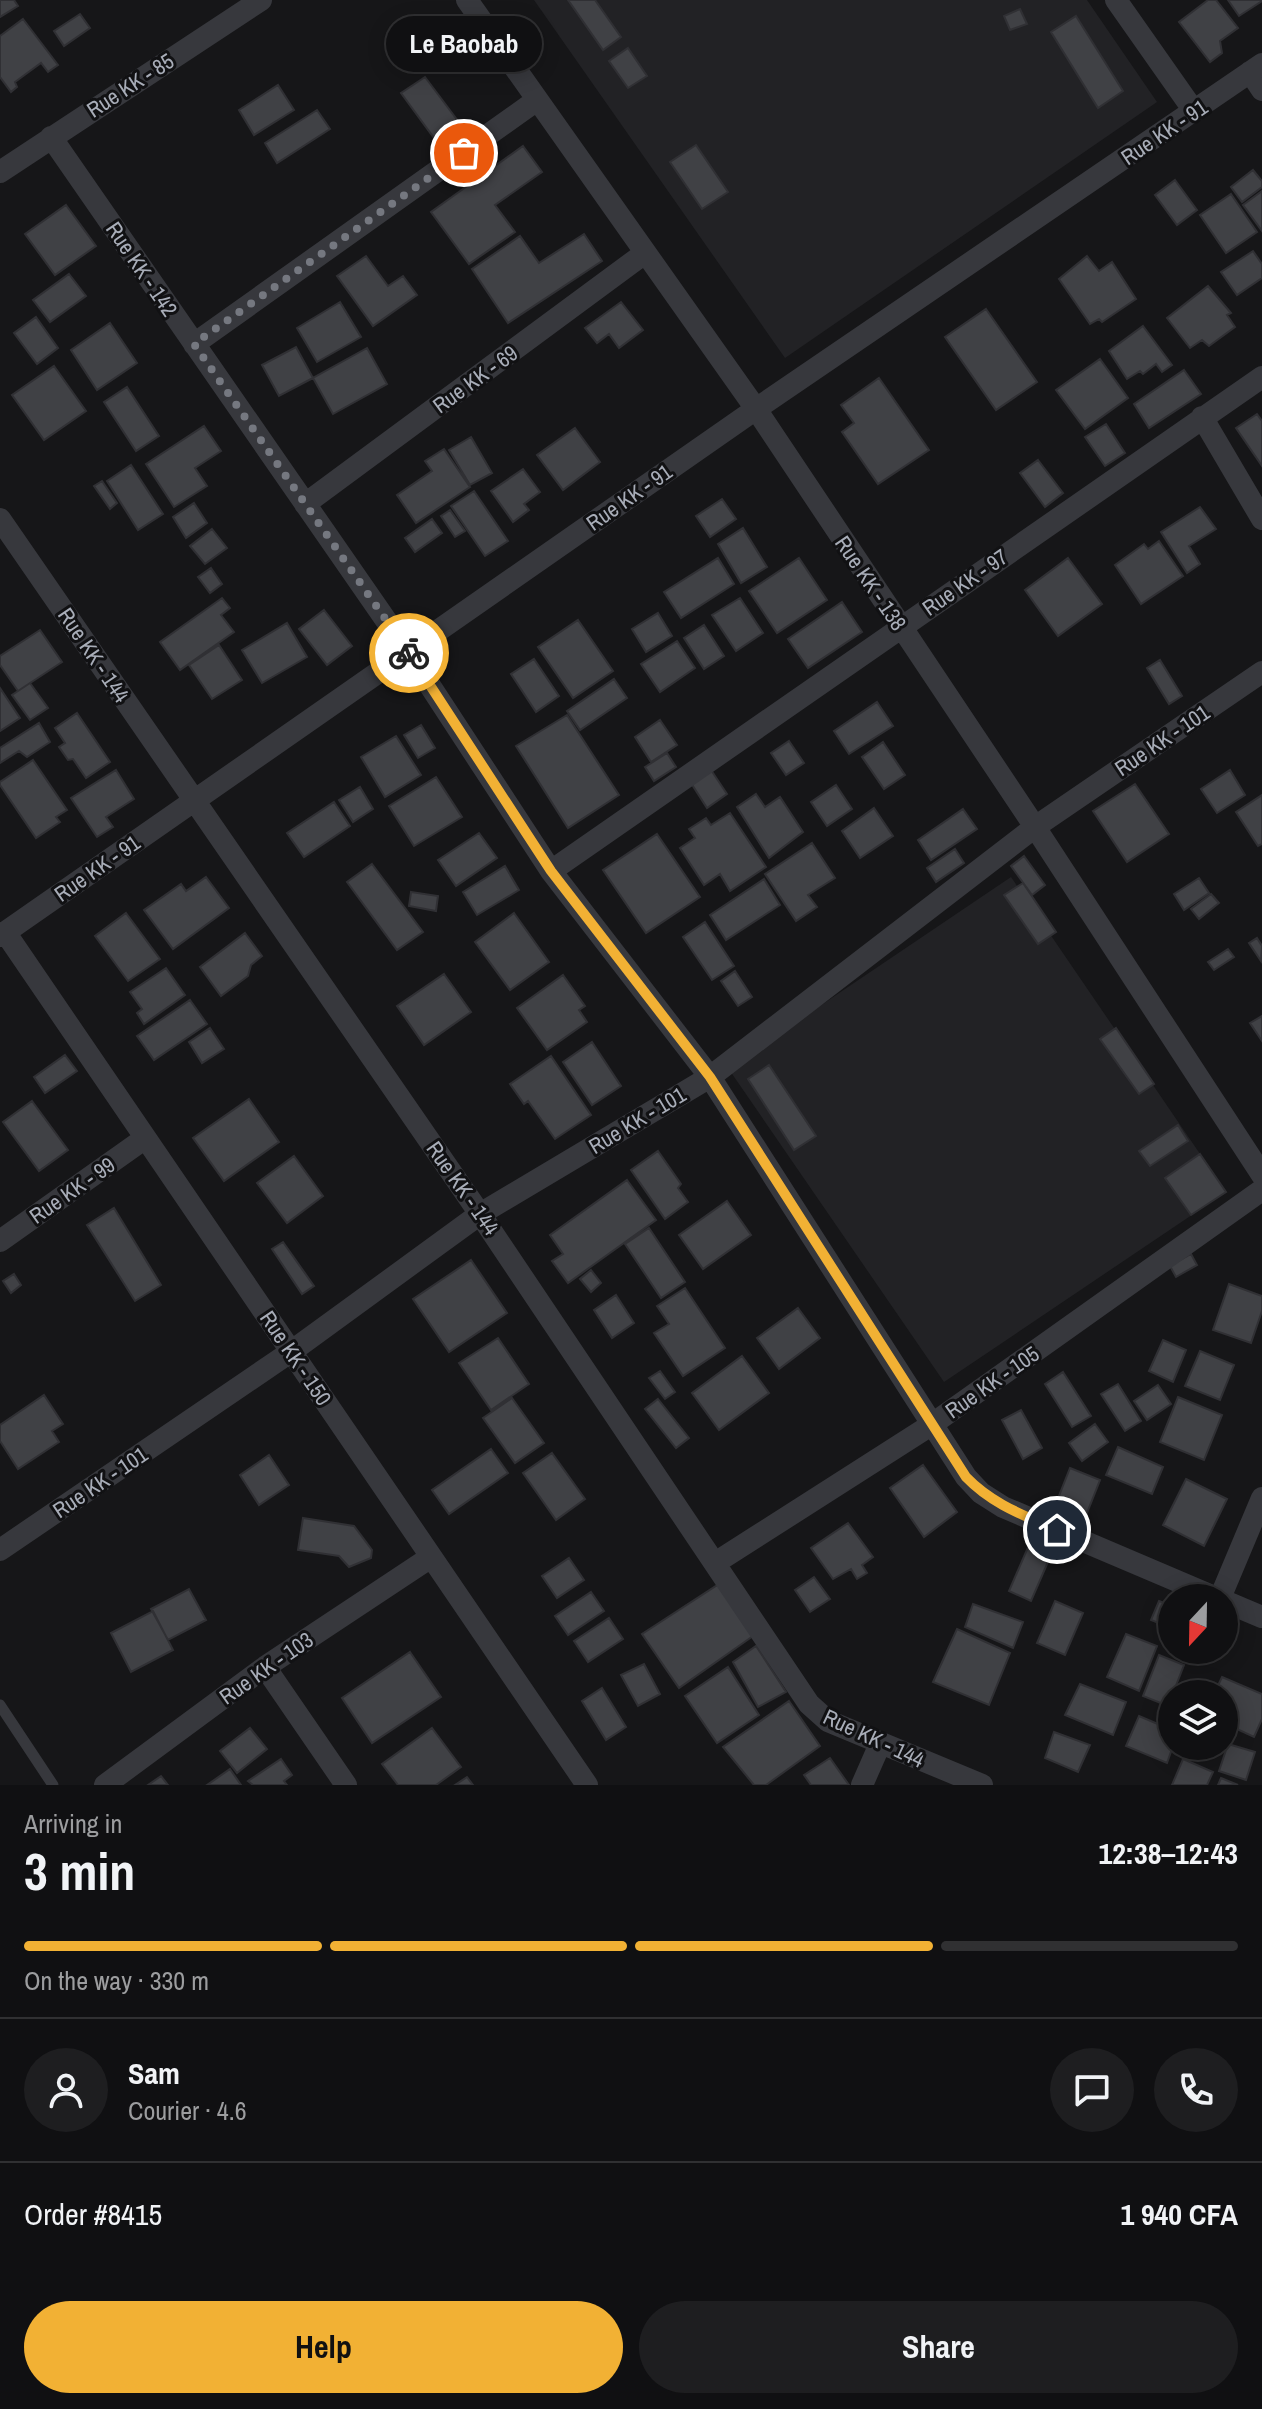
<!DOCTYPE html>
<html lang="en">
<head>
<meta charset="utf-8">
<style>
  body { margin:0; font-family:"Archivo Narrow",sans-serif; background:#1e1e20; color:#f1f3f6; height:100vh; display:flex; flex-direction:column; font-size:30px; white-space:nowrap }
  * { box-sizing:border-box; margin:0 }
  p { font-size:26px; color:#9c9d9f }
  .icon { flex:none; width:44px; height:44px; fill:none; stroke:currentColor; stroke-width:2; stroke-linecap:round; stroke-linejoin:round }
  .map { position:relative; height:1785px; overflow:hidden }
  .details { display:flex; flex-direction:column; background:#101012; flex:1 }
  .details>* { flex:none }
  .needle { width:52px; rotate:202deg }
  .fabs { position:absolute; left:1158px; top:1584px; display:grid; gap:16px }
  .fabs a { display:grid; place-items:center; width:80px; height:80px; border-radius:50%; background:#101012; box-shadow:0 4px 20px #0003,0 0 0 2px #303032; font-size:40px }
  .pin { position:absolute; display:grid; place-items:center; width:68px; height:68px; color:#fff; margin:-34px; border:4px solid #fff; border-radius:50%; box-shadow:0 2px 8px #0007 }
  .courier { position:absolute; display:grid; place-items:center; width:80px; height:80px; margin:-40px; border:6px solid #f2b134; border-radius:50%; background:#fff; color:#222; box-shadow:0 2px 10px #0007 }
  .bubble { position:absolute; height:56px; border-radius:28px; background:#101012; box-shadow:0 4px 20px #0003,0 0 0 2px #303032; font-size:26px; font-weight:700; line-height:56px; text-align:center }
  .headline em { font-style:normal; font-weight:700 }
  .headline div { display:flex; flex-direction:column-reverse }
  .headline { display:flex; align-items:center; justify-content:space-between; height:136px; padding:0 24px }
  h1 { font-size:52px; font-weight:700; line-height:60px }
  .bar { display:grid; grid-template-columns:repeat(4,1fr); gap:12px 8px; align-content:center; height:96px; padding:0 24px }
  .bar i { height:10px; border-radius:6px; background:#303032 }
  .bar .current { background:#f2b134 }
  .bar p { grid-column:span 4 }
  .line { display:flex; align-items:center; gap:20px; padding:0 24px; border-top:2px solid #303032 }
  .line div { flex:1 }
  .round { display:grid; place-items:center; flex:none; width:84px; height:84px; border-radius:42px; background:#1e1e20 }
  .cta { display:flex; gap:16px; margin-top:auto; padding:16px 24px }
  .cta a { flex:1; height:92px; border-radius:48px; background:#f2b134; color:#111; font-size:32px; font-weight:700; line-height:92px; text-align:center }
  .cta a+a { background:#1e1e20; color:#f1f3f6 }
  .map>svg:first-child { display:block }
</style>
</head>
<body>
<div class="map">
<svg width="1262" height="1785" viewBox="0 0 1262 1785">
  <rect width="100%" height="100%" fill="#161618"/>
  <!-- built -->
  <path fill="#222225" d="M534 0H1087L1157 102 785 358Z
    M1011 877 1226 1192 944 1382 728 1068Z"/>
  <!-- building -->
  <path fill="#404145" stroke="#303034" stroke-width="2" d="M0 0H14L18 6 0 17Z
    M568 0H595L621 37 603 50Z
    M1208 0H1216L1238 28 1220 41 1222 53 1210 62 1179 22Z
    M1228 0H1262V1L1239 16Z
    M1020 9 1027 24 1010 30 1004 16Z
    M80 14 90 28 64 46 54 31Z
    M1076 16 1123 91 1098 108 1051 32Z
    M23 19 58 65 48 72 41 63 15 82 17 87 11 92 0 77V36Z
    M628 48 647 76 628 88 609 61Z
    M425 77 458 121 434 138 401 93Z
    M278 85 294 110 254 135 239 110Z
    M317 110 330 129 277 163 265 143Z
    M696 145 728 192 702 209 670 162Z
    M523 146 542 172 495 205 515 232 469 264 431 212Z
    M1253 170 1262 181V187L1242 202 1231 187Z
    M1175 180 1197 210 1177 225 1155 195Z
    M1262 191V231L1243 205Z
    M1231 194 1257 232 1226 253 1200 215Z
    M66 205 96 246 55 275 25 234Z
    M584 234 602 261 508 323 472 269 520 236 539 263Z
    M1253 251 1262 264V278L1237 295 1221 272Z
    M366 256 388 286 403 276 417 295 373 326 337 276Z
    M1087 256 1099 271 1112 262 1136 299 1102 322 1099 319 1090 324 1059 279Z
    M69 274 86 296 50 322 33 300Z
    M1208 286 1231 313 1227 315 1235 327 1209 346 1202 340 1190 348 1167 318Z
    M340 302 361 337 317 362 297 328Z
    M621 302 643 330 619 348 609 334 597 343 585 328Z
    M986 309 1037 382 996 410 945 337Z
    M36 317 58 348 37 364 14 333Z
    M110 323 137 363 97 390 71 350Z
    M1143 326 1172 365 1162 372 1156 364 1143 374 1140 371 1127 379 1109 351Z
    M296 347 313 378 279 396 262 365Z
    M367 348 387 384 333 414 313 378Z
    M1100 359 1128 398 1085 429 1056 390Z
    M54 366 86 411 44 440 12 395Z
    M1184 370 1201 394 1149 428 1134 404Z
    M879 378 929 450 878 484 842 432 854 423 841 405Z
    M127 387 159 436 136 451 104 402Z
    M1257 414 1262 421V466L1236 428Z
    M1106 424 1125 453 1105 466 1085 437Z
    M204 426 221 451 195 468 207 486 174 507 146 464Z
    M575 428 600 462 563 490 537 455Z
    M471 437 492 473 470 485 449 450Z
    M444 449 470 487 416 523 397 495 432 471 425 461Z
    M1038 460 1063 493 1045 507 1020 473Z
    M131 465 163 514 138 530 107 481Z
    M523 469 540 492 524 504 529 510 513 522 491 491Z
    M102 481 117 503 110 509 94 486Z
    M474 491 508 541 485 556 451 506Z
    M722 499 736 519 710 537 696 516Z
    M194 503 207 523 186 538 173 517Z
    M1200 507 1216 529 1189 546 1200 564 1187 573 1161 532Z
    M450 510 465 531 455 537 441 516Z
    M432 519 442 533 415 552 405 538Z
    M743 528 767 567 741 583 718 544Z
    M212 529 227 548 205 564 190 546Z
    M1159 541 1183 576 1141 604 1115 565 1144 544 1148 549Z
    M718 558 734 584 681 618 664 592Z
    M799 558 827 600 777 633 749 591Z
    M1068 558 1102 604 1058 636 1025 590Z
    M211 568 222 584 210 593 198 577Z
    M222 598 230 608 221 615 234 632 180 670 160 642Z
    M740 598 763 633 736 651 712 615Z
    M842 602 862 632 808 668 788 639Z
    M324 610 352 646 327 665 299 629Z
    M658 613 672 636 646 652 632 629Z
    M578 620 613 671 573 698 538 647Z
    M287 623 307 657 262 683 242 650Z
    M704 625 724 656 704 669 684 638Z
    M40 630 62 662 18 691 0 665V656Z
    M677 641 695 668 660 692 641 664Z
    M219 645 242 680 212 699 189 665Z
    M534 659 559 696 536 712 511 674Z
    M1160 660 1182 696 1169 704 1147 668Z
    M614 679 627 698 580 730 567 711Z
    M30 683 48 708 30 720 12 695Z
    M0 688 20 718 0 731Z
    M877 702 893 726 849 754 834 731Z
    M77 713 110 762 86 778 73 759 68 760 59 747 65 743 55 728Z
    M567 715 619 795 568 828 516 746Z
    M660 720 677 745 651 762 635 737Z
    M39 723 50 742 27 757 19 751 0 763V748Z
    M421 725 435 748 418 758 404 735Z
    M396 736 421 775 385 797 361 757Z
    M789 741 804 763 786 775 771 753Z
    M883 742 905 775 884 789 862 757Z
    M667 753 676 767 654 781 645 767Z
    M33 760 67 810 56 817 60 822 36 838 0 785V782Z
    M116 770 134 799 106 817 113 827 97 837 71 798Z
    M711 770 727 794 707 808 691 783Z
    M1230 770 1245 795 1217 813 1201 789Z
    M436 777 462 817 414 846 389 806Z
    M1135 784 1169 834 1127 862 1093 811Z
    M836 785 852 809 827 826 811 802Z
    M360 787 373 809 353 822 339 800Z
    M756 794 765 807 780 797 803 832 769 858 737 807Z
    M1262 795V844L1258 846 1236 812Z
    M334 802 350 826 304 857 287 833Z
    M874 808 893 836 860 858 842 831Z
    M963 809 977 829 931 860 918 840Z
    M730 813 766 867 730 891 720 874 704 885 680 848 695 838 689 829 706 818 711 825Z
    M479 833 497 858 456 886 438 860Z
    M657 834 700 897 646 933 603 870Z
    M812 843 835 878 808 895 817 907 796 921 765 874Z
    M955 849 964 863 936 882 927 868Z
    M1024 856 1045 885 1032 895 1011 866Z
    M372 864 423 932 397 950 347 882Z
    M505 866 519 890 477 915 463 892Z
    M206 877 229 908 173 949 144 910 181 884 186 891Z
    M1199 878 1209 893 1184 910 1174 894Z
    M764 879 780 905 726 940 710 915Z
    M1023 883 1056 932 1038 944 1004 895Z
    M411 892 438 896 436 911 409 906Z
    M1211 894 1219 903 1199 919 1191 909Z
    M126 913 160 959 128 981 95 936Z
    M514 913 549 962 510 990 475 942Z
    M705 922 734 966 712 980 683 937Z
    M245 933 262 956 251 965 248 976 221 996 200 967Z
    M1257 938 1262 946 1261 961 1249 943Z
    M1228 949 1234 957 1214 970 1208 962Z
    M166 968 185 995 144 1024 137 1013 142 1009 130 992Z
    M735 971 752 997 738 1006 721 981Z
    M444 974 471 1012 424 1045 397 1006Z
    M563 975 585 1006 579 1010 587 1022 547 1050 517 1008Z
    M190 1000 207 1024 154 1060 137 1036Z
    M1262 1016V1041L1250 1023Z
    M210 1028 224 1049 202 1063 189 1042Z
    M1116 1028 1154 1084 1139 1094 1100 1039Z
    M592 1042 621 1086 592 1105 563 1062Z
    M65 1055 77 1071 45 1093 34 1077Z
    M551 1056 591 1115 555 1139 528 1101 524 1104 510 1084Z
    M769 1065 816 1136 794 1150 748 1079Z
    M249 1099 279 1142 224 1181 193 1138Z
    M32 1101 68 1150 39 1171 3 1122Z
    M1178 1125 1188 1141 1150 1166 1139 1151Z
    M658 1151 681 1184 678 1188 688 1202 665 1219 631 1170Z
    M1200 1154 1226 1192 1191 1215 1165 1178Z
    M294 1156 323 1196 287 1223 257 1183Z
    M627 1180 656 1220 568 1283 552 1261 563 1254 550 1235Z
    M727 1201 751 1235 703 1269 679 1235Z
    M114 1208 161 1285 135 1301 87 1225Z
    M649 1228 685 1282 661 1298 625 1244Z
    M283 1242 314 1286 302 1294 272 1249Z
    M1191 1254 1197 1265 1176 1277 1170 1266Z
    M471 1260 507 1313 449 1352 413 1299Z
    M591 1270 601 1283 591 1292 580 1279Z
    M14 1274 21 1285 11 1293 3 1281Z
    M1229 1284 1262 1296V1311L1251 1343 1213 1330Z
    M685 1288 725 1348 683 1376 654 1333 669 1324 657 1306Z
    M616 1295 634 1323 612 1338 594 1310Z
    M798 1308 820 1338 779 1369 757 1338Z
    M498 1338 529 1384 491 1410 459 1363Z
    M1163 1340 1186 1350 1173 1382 1149 1371Z
    M1200 1351 1234 1365 1220 1400 1185 1386Z
    M742 1356 769 1393 719 1430 692 1393Z
    M660 1371 675 1392 665 1399 649 1378Z
    M1063 1372 1091 1416 1072 1427 1045 1384Z
    M1118 1384 1141 1421 1125 1431 1101 1394Z
    M1158 1385 1171 1404 1147 1420 1134 1401Z
    M44 1395 63 1424 52 1431 59 1442 18 1469 0 1441V1425Z
    M1178 1397 1222 1415 1204 1460 1160 1442Z
    M512 1398 544 1443 515 1463 483 1418Z
    M658 1399 689 1438 676 1448 645 1409Z
    M1021 1410 1042 1448 1023 1459 1002 1420Z
    M1095 1424 1108 1442 1082 1461 1069 1443Z
    M1118 1447 1163 1467 1152 1494 1106 1475Z
    M491 1449 508 1473 449 1514 432 1490Z
    M552 1453 585 1499 556 1520 523 1473Z
    M269 1455 289 1485 259 1505 240 1475Z
    M923 1465 957 1512 924 1537 890 1488Z
    M1070 1468 1100 1480 1085 1518 1055 1506Z
    M1186 1479 1227 1499 1204 1546 1163 1525Z
    M303 1518 354 1526 372 1550 371 1558 349 1567 339 1556 298 1550Z
    M848 1523 873 1557 862 1565 867 1573 857 1579 851 1569 833 1579 811 1548Z
    M1029 1545 1051 1555 1031 1601 1009 1591Z
    M569 1558 584 1580 557 1598 542 1576Z
    M814 1577 830 1599 810 1612 795 1590Z
    M719 1584 753 1636 679 1688 642 1634Z
    M189 1589 206 1620 168 1640 151 1609Z
    M591 1592 604 1611 568 1635 555 1616Z
    M1055 1601 1083 1613 1065 1655 1037 1643Z
    M1159 1601 1172 1606 1166 1626 1151 1620Z
    M973 1604 1023 1622 1013 1648 965 1627Z
    M153 1611 173 1650 131 1672 111 1633Z
    M609 1618 623 1639 588 1662 574 1641Z
    M957 1629 1010 1653 989 1705 933 1682Z
    M1126 1634 1157 1646 1139 1691 1107 1677Z
    M756 1646 786 1692 758 1707 733 1662Z
    M410 1652 441 1697 372 1743 342 1698Z
    M1159 1655 1184 1665 1168 1706 1143 1696Z
    M644 1664 660 1694 638 1706 621 1675Z
    M728 1667 759 1715 717 1743 685 1696Z
    M1222 1677 1262 1694V1719L1254 1737 1224 1723V1694H1214Z
    M1186 1682 1198 1687 1195 1694H1182Z
    M1080 1684 1126 1702 1113 1735 1065 1715Z
    M602 1688 626 1727 606 1740 582 1701Z
    M789 1701 820 1746 766 1785H754L723 1747Z
    M1139 1716 1172 1730 1173 1746 1167 1763 1126 1746Z
    M250 1728 267 1749 237 1773 220 1751Z
    M432 1728 461 1767 436 1785H398L382 1764Z
    M1054 1732 1090 1745 1078 1772 1045 1758Z
    M1228 1744 1255 1752 1246 1780 1219 1771Z
    M830 1758 849 1785H811L804 1775Z
    M281 1759 292 1775 284 1781 287 1785H253L248 1781Z
    M1183 1759 1213 1772 1207 1785H1172Z
    M230 1769 241 1785H207Z
    M161 1776 168 1785H148Z
    M467 1777 473 1785H455Z
    M1221 1778 1238 1785H1218Z"/>
  <g fill="none" stroke-linecap="round" stroke-linejoin="round">
    <!-- lane -->
    <path stroke="#37383d" stroke-width="11" d="M0 1705 53 1785"/>
    <!-- street -->
    <path stroke="#37383d" stroke-width="22" d="M467 0 756 409 1035 827 1262 1175
      M1116 0 1194 111
      M1250 72 1262 90
      M51 137 408 652 551 871 710 1077 966 1477 981 1493 1003 1507 1217 1598
      M0 172 261 0
      M194 344 537 100
      M1202 417 1262 519
      M305 504 645 253
      M0 519 480 1214 809 1704 828 1721 982 1785
      M551 871 1262 377
      M5 932 587 1785
      M0 936 756 409 1262 64
      M0 1241 144 1139
      M0 1550 292 1351 480 1214 710 1077 1035 827 1262 672
      M715 1563 931 1425 1262 1190
      M1220 1598 1262 1498
      M1224 1601 1262 1617
      M265 1667 346 1785
      M105 1785 265 1667 431 1557
      M862 1785 880 1744"/>
  </g>
  <g fill="none" stroke-linecap="round" stroke-linejoin="round">
    <!-- done -->
    <path stroke="#757880" stroke-width="8" stroke-dasharray="0 14.4" d="M409 653 194 344 464 153"/>
    <!-- route -->
    <path stroke="#f2b134" stroke-width="10" d="M409 653 551 871 710 1077 966 1477C992 1504 1023 1515 1057 1530"/>
  </g>
  <g text-anchor="middle" dominant-baseline="central" stroke-width="6" stroke-linejoin="round" paint-order="stroke">
    <!-- street labels -->
    <g font-size="22" fill="#a8adb8" stroke="#111113">
      <text transform="translate(130 85) rotate(-33)">Rue KK - 85</text>
      <text transform="translate(1164 132) rotate(-34)">Rue KK - 91</text>
      <text transform="translate(142 269) rotate(56)">Rue KK - 142</text>
      <text transform="translate(475 379) rotate(-36)">Rue KK - 69</text>
      <text transform="translate(629 497) rotate(-35)">Rue KK - 91</text>
      <text transform="translate(965 582) rotate(-35)">Rue KK - 97</text>
      <text transform="translate(871 583) rotate(56)">Rue KK - 138</text>
      <text transform="translate(94 655) rotate(56)">Rue KK - 144</text>
      <text transform="translate(1162 740) rotate(-34)">Rue KK - 101</text>
      <text transform="translate(97 868) rotate(-35)">Rue KK - 91</text>
      <text transform="translate(637 1120) rotate(-31)">Rue KK - 101</text>
      <text transform="translate(463 1188) rotate(55)">Rue KK - 144</text>
      <text transform="translate(72 1190) rotate(-35)">Rue KK - 99</text>
      <text transform="translate(296 1358) rotate(56)">Rue KK - 150</text>
      <text transform="translate(992 1382) rotate(-35)">Rue KK - 105</text>
      <text transform="translate(100 1482) rotate(-34)">Rue KK - 101</text>
      <text transform="translate(266 1668) rotate(-35)">Rue KK - 103</text>
      <text transform="translate(874 1738) rotate(25)">Rue KK - 144</text>
    </g>
  </g>
</svg>
<div class="fabs">
<a><svg class="needle" viewBox="-14 -14 28 28"><path d="M0-13l5 13h-10z" fill="#e53935"/><path d="M0 13l5-13h-10z" fill="#9c9d9f"/></svg></a>
<a><svg class="icon" aria-label="layers" viewBox="0 0 24 24"><path d="M12 4l9 5-9 5-9-5zM3 14l9 5 9-5"/></svg></a>
</div>
<div class="pin" style="left:464px;top:153px;background:#ea580c"><svg class="icon" aria-label="bag" viewBox="0 0 24 24"><path d="M5 8h14l-1 12H6zM9 8a3 3 0 0 1 6 0"/></svg></div>
<div class="pin" style="left:1057px;top:1530px;background:#1f2937"><svg class="icon" aria-label="home" viewBox="0 0 24 24"><path d="M3 11l9-7 9 7M6 9v11h12V9"/></svg></div>
<div class="courier" style="left:409px;top:653px"><svg class="icon" aria-label="bike" viewBox="0 0 24 24"><circle cx="6" cy="16" r="4"/><circle cx="18" cy="16" r="4"/><path d="M6 16l4-8h5l3 8M10 8l3 8H6M13 5h3"/></svg></div>
<div class="bubble" style="left:386px;top:16px;width:156px">Le Baobab</div>
</div>
<section class="details">
<div class="headline"><div><h1>3 min</h1><p>Arriving in</p></div><em>12:38–12:43</em></div>
<div class="bar"><i class="current"></i><i class="current"></i><i class="current"></i><i></i><p>On the way · 330 m</p></div>
<div class="line" style="height:144px"><a class="round"><svg class="icon" aria-label="person" viewBox="0 0 24 24"><circle cx="12" cy="8" r="4"/><path d="M4 21q1-7 8-7t8 7"/></svg></a><div><b>Sam</b><p>Courier · 4.6</p></div><a class="round"><svg class="icon" aria-label="chat" viewBox="0 0 24 24"><path d="M4 5h16v11H9l-5 4z"/></svg></a><a class="round"><svg class="icon" aria-label="phone" viewBox="0 0 24 24"><path d="M5 4h4l2 5-3 2q2 4 5 5l2-3 5 2v4C11 20 4 13 5 4z"/></svg></a></div>
<div class="line" style="height:104px"><div>Order #8415</div><b>1 940 CFA</b></div>
<div class="cta"><a>Help</a><a>Share</a></div>
</section>
</body>
</html>
